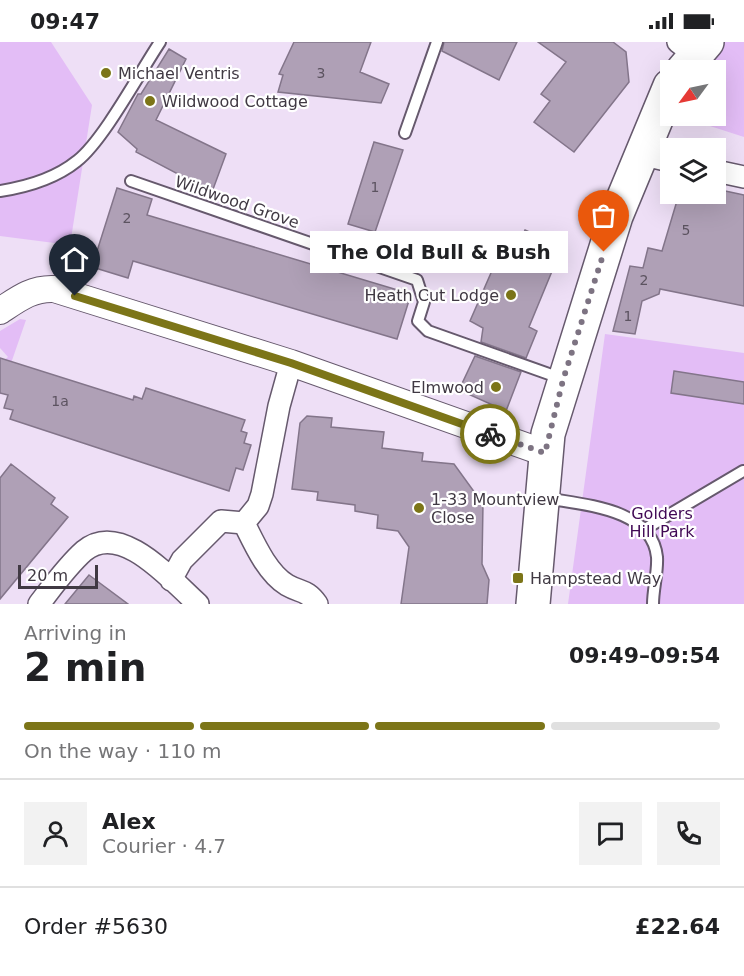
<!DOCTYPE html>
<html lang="en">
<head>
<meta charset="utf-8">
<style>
  body { margin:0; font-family:"DejaVu Sans",sans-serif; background:#f2f2f2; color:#202124; height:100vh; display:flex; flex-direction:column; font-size:22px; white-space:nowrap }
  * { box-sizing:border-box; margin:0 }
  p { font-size:20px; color:#757577 }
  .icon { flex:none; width:33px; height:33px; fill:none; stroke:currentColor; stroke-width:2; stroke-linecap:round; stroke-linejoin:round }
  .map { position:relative; height:562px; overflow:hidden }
  .side { display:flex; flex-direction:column; background:#fff; flex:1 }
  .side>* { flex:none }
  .needle { width:39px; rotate:237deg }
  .fabs { position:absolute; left:660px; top:18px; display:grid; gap:12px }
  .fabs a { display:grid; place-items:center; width:66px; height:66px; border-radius:0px; background:#fff; box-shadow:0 6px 24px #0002; font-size:30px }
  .scale { position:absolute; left:18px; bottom:15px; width:80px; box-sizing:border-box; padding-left:6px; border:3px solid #403943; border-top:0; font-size:16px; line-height:21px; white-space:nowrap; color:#403943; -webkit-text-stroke:4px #fff; paint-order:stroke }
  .pin { position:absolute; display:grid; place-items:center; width:51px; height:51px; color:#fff; margin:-62px -26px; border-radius:50% 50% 50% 0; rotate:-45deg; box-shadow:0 0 6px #0007 }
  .pin .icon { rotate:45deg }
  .courier { position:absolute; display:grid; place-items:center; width:60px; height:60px; margin:-30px; border:4px solid #7c7518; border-radius:50%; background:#fff; color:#222; box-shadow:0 2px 8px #0007 }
  .bubble { position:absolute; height:42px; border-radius:0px; background:#fff; box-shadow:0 6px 24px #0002; font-size:20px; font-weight:700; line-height:42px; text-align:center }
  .summary em { font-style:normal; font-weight:700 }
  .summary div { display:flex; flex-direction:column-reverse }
  .summary { display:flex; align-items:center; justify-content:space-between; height:102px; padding:0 24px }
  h1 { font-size:39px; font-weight:700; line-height:45px }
  .bar { display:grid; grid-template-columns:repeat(4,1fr); gap:9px 6px; align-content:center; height:72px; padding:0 24px }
  .bar i { height:8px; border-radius:4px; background:#e0e0e0 }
  .bar .selected { background:#7c7518 }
  .bar p { grid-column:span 4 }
  .line { display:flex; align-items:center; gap:15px; padding:0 24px; border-top:2px solid #e0e0e0 }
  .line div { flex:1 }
  .round { display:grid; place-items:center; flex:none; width:63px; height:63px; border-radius:0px; background:#f2f2f2 }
  .status { display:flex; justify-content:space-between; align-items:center; height:42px; padding:0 30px; background:#fff; direction:ltr }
  .status svg { height:16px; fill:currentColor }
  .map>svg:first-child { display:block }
</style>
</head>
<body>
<div class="status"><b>09:47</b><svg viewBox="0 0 49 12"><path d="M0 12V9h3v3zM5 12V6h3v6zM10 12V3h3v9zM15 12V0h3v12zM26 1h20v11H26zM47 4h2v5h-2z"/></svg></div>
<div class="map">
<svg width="744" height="562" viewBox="0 0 744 562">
  <rect width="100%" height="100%" fill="#eedff6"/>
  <!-- green -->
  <path fill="#e3bdf6" d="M0 0H51L92 63 70 203 0 194Z
    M707 0H744V95L679 74H716V28H683Z
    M20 277 26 278 0 353V321L8 315 0 306V289Z
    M605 292 744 311V562H568Z"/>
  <!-- building -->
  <path fill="#afa0b6" stroke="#83758a" stroke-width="1.5" d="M294 0H371L360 30 389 42 381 61 278 50 283 33 279 32Z
    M444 0H517L499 38 442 9Z
    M538 0H613L626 10 629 40 574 110 534 80 550 59 541 52 566 20Z
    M169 7 186 17 156 78 226 112 212 150 136 110 137 107 118 90 138 52H141Z
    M374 100 403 108 375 190 348 182Z
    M117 146 152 157 147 173 411 252 397 297 133 219 128 236 92 225Z
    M716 147 744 153V264L660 247 659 252 642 259 635 292 613 289 630 224 643 226 648 206 662 209 679 152H716Z
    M525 188 562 205 529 285 537 289 526 316 481 300 483 286 470 279 508 192 521 198Z
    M475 314 521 330 506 369 459 348Z
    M0 316 133 358 134 354 142 357 146 346 245 378 241 389 247 391 244 401 251 403 243 428 236 426 229 449 10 377 13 368 4 366 8 353 0 351Z
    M674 329 744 340V362L671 351Z
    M307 374 332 376 331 385 384 390 382 406 423 411 422 419 454 422 483 462 482 522 489 538 487 562H401L409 505 398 489 377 486 378 473 355 469V463L317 458 318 450 292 447 300 381Z
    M11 422 55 456 51 462 68 475 0 557V436Z
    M89 533 128 562H65Z"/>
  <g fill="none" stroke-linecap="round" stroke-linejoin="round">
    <!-- service casing -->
    <g stroke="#66596d" stroke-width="14">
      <path id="service" d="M405 91 437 0
        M131 139 417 238 424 260 418 279 428 289 563 337
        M0 149C26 145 56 136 77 119 103 99 140 30 160 0
        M546 456C583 463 652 466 657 515 658 530 653 547 653 562
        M645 487 743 429"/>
    </g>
    <!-- minor casing -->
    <g stroke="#66596d" stroke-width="24">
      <path id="minor" d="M678 0 695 13
        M640 112 670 119
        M716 129 744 135
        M291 321 279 364 262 452 258 464 244 481C254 501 267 531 287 543 301 551 306 547 317 562
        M171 538 182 518 221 479 244 481
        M39 562C53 544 67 524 84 509 121 478 171 538 198 562"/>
    </g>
    <!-- tertiary casing -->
    <g stroke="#66596d" stroke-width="28">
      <path id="tertiary" d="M0 269C18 257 32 246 54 247L291 321 545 411"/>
    </g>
    <!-- primary casing -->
    <g stroke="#66596d" stroke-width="36">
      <path id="primary" d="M683 28 707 0
        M533 562 548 392 616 174 670 44"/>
    </g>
    <!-- service -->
    <use href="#service" stroke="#fff" stroke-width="10"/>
    <!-- minor -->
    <use href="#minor" stroke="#fff" stroke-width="21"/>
    <!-- tertiary -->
    <use href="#tertiary" stroke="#fff" stroke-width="26"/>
    <!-- primary -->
    <use href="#primary" stroke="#fff" stroke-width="33"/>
  </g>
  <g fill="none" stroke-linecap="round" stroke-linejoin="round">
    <!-- done -->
    <path stroke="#7d7382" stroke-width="6" stroke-dasharray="0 10.8" d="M490 392 545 411 563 338 604 210"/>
    <!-- route -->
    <path stroke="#7c7518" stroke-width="8" d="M75 254 291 321 490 392"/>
  </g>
  <!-- markers -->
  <g fill="#7c7518" stroke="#fff" stroke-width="2">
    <circle cx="106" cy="31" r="6"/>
    <circle cx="150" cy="59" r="6"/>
    <circle cx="511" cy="253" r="6"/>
    <circle cx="496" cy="345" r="6"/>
    <circle cx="419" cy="466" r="6"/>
    <rect x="512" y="530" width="12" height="12" rx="3"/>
  </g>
  <g text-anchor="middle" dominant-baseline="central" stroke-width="4.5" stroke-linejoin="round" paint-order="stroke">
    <!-- number labels -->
    <g font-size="14" fill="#5c5360">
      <text x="321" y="31">3</text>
      <text x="375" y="145">1</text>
      <text x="127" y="176">2</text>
      <text x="686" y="188">5</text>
      <text x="644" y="238">2</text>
      <text x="628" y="274">1</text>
      <text x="60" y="359">1a</text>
    </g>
    <!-- poi labels -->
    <g font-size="16" fill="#403943" stroke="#fff" text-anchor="start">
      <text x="118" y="31">Michael Ventris</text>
      <text x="162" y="59">Wildwood Cottage</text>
      <text x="499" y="253" text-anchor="end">Heath Cut Lodge</text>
      <text x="484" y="345" text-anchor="end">Elmwood</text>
      <text x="431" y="457">1-33 Mountview<tspan x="431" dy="18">Close</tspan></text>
      <text x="530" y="536">Hampstead Way</text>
    </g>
    <!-- street labels -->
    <g font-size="16" fill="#403943" stroke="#fff">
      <text transform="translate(237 160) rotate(19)">Wildwood Grove</text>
    </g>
    <!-- park labels -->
    <g font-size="16" fill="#410955" stroke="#fff">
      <text x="662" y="471">Golders<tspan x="662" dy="18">Hill Park</tspan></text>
    </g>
  </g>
</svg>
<div class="fabs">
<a><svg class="needle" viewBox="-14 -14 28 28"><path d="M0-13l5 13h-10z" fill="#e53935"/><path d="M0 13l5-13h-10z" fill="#757577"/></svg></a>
<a><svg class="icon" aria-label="layers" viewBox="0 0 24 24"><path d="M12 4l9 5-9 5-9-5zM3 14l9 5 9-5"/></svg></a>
</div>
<div class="scale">20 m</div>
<div class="pin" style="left:604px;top:210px;background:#ea580c"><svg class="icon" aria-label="bag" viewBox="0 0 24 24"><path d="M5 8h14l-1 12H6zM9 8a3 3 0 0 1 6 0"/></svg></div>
<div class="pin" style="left:75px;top:254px;background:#1f2937"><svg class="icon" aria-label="home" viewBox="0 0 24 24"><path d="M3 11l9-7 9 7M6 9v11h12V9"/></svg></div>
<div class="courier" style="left:490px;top:392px"><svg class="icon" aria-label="bike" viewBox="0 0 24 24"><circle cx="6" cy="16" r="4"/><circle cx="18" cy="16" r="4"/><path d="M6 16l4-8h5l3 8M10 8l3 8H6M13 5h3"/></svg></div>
<div class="bubble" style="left:310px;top:189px;width:258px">The Old Bull &amp; Bush</div>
</div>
<section class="side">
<div class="summary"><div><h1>2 min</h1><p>Arriving in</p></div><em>09:49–09:54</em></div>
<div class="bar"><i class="selected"></i><i class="selected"></i><i class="selected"></i><i></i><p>On the way · 110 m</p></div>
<div class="line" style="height:108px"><a class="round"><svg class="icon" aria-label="person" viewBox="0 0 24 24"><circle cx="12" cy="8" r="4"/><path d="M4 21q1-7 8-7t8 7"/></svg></a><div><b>Alex</b><p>Courier · 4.7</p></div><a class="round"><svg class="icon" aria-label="chat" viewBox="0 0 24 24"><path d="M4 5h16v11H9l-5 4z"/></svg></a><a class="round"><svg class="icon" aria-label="phone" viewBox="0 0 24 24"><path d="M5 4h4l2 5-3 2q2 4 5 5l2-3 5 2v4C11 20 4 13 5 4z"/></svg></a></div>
<div class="line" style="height:78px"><div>Order #5630</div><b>£22.64</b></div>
</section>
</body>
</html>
